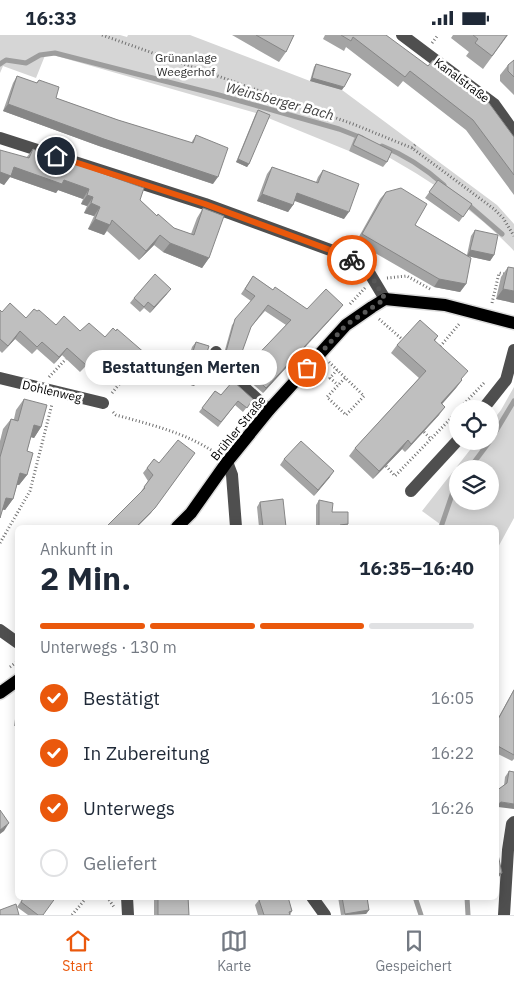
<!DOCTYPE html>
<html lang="de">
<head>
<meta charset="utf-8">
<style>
  body { margin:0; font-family:"IBM Plex Sans",sans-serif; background:#f6f6f7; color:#1f2937; height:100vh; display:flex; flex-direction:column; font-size:19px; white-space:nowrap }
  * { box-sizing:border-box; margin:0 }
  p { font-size:16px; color:#747a83 }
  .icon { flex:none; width:28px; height:28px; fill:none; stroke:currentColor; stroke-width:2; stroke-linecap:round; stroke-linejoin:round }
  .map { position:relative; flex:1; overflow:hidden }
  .drawer { position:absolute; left:15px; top:490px; width:484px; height:375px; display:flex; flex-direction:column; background:#fff; border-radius:8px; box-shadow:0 2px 12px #0003 }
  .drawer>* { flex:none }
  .buttons { position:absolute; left:449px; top:365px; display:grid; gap:10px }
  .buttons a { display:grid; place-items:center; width:50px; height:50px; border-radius:50%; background:#fff; box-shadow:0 2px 12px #0003; font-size:25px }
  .pin { position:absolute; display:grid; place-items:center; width:42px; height:42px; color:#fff; margin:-21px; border:2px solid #fff; border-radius:50%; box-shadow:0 1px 5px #0007 }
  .courier { position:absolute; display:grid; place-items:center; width:50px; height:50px; margin:-25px; border:4px solid #ea580c; border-radius:50%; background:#fff; color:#222; box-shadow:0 1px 6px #0007 }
  .bubble { position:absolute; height:35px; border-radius:18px; background:#fff; box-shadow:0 2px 12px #0003; font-size:16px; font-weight:700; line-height:35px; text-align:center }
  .overview em { font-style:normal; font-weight:700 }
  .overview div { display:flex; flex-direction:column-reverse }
  .overview { display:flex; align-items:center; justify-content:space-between; height:85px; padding:0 25px }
  h1 { font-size:32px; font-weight:700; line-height:38px }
  .bar { display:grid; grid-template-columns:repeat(4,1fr); gap:8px 5px; align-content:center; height:60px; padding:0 25px }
  .bar i { height:6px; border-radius:4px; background:#e0e1e3 }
  .bar .current { background:#ea580c }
  .bar p { grid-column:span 4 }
  ol { padding:0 25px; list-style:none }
  li { display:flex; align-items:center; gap:15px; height:55px }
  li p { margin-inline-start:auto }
  li .icon { padding:5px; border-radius:50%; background:#ea580c; color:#fff; stroke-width:4 }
  li:last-child { color:#747a83 }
  li i { width:28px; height:28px; border:2px solid #e0e1e3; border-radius:50% }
  .status { display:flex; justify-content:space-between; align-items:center; height:35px; padding:0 25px; background:#fff; direction:ltr }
  .status svg { height:14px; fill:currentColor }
  .tab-bar { display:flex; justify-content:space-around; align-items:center; height:70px; border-top:1px solid #e0e1e3; background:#fff; font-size:14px; color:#747a83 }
  .tab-bar a { display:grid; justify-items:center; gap:2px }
  .tab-bar .current { color:#ea580c }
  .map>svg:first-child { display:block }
</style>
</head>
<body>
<div class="status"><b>16:33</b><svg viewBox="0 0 49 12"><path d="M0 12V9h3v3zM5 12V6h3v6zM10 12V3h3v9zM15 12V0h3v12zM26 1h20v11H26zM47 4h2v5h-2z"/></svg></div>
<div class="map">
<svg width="514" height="880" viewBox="0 0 514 880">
  <rect width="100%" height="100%" fill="#fff"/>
  <!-- green -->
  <path fill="#d6d6d6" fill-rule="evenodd" d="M0 0H120L127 2 128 0H190L310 46 342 55 497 170 514 189V216C470 169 411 133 355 104L349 116 256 78 46 18 36 43 3 31 0 38Z
    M514 352V483L496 516V492H444L422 476 477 406H490V389L501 375ZM458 434H490V466H458Z"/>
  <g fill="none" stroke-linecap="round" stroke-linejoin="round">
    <!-- stream -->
    <path stroke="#9d9d9d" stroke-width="5" d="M0 29 6 25 26 28 40 20 55 18 219 60 339 94 362 103
      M382 111C405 120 426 134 444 150
      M466 168 502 199
      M490 406 514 366
      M469 434 490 406
      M441 492 455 451 458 447
      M415 862 421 880
      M467 862 468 880"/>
    <!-- major casing -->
    <g stroke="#dbdbdb" stroke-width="15">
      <path id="major" d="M177 492 191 478 227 427 269 375 346 290 372 272 385 264 445 270 514 288
        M0 658 18 645"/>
    </g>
    <!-- path -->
    <path stroke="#717171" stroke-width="3" stroke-dasharray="1 2.5" stroke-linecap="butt" d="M102 0 353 89 412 113 494 174 503 183 514 201
      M432 8 438 0
      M412 113 416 109
      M387 243 407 241 430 254
      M492 268 499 238 514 241
      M350 269 365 253
      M379 284 403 305
      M438 314 460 288
      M329 327 364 361 346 380 327 362 345 343
      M337 335 330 343 338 350
      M49 342 66 324
      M112 358 125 342
      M459 374 484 348
      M113 377 116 380C152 390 187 398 217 419
      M424 397 431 404
      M386 431 395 441 458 376
      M0 508 30 456 52 369
      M10 632 18 626
      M107 862 114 872
      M72 880 87 862"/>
    <!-- minor -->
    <path stroke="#4f4f4f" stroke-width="12" d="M402 0 494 69 514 97
      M0 103 205 169 341 219 367 234 385 264
      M216 317 210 335 233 342 269 375
      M0 343 103 368
      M483 374 506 345 514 315
      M227 427 232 440 236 492
      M411 456 458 405
      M0 595 18 608
      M127 862 128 880
      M312 862 325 880
      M504 880 508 815 512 789 514 787"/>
    <!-- major -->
    <use href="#major" stroke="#000" stroke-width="12"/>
  </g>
  <!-- wall -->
  <path fill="#a4a4a4" d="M232 0H294L286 17 279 27Z
    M325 0H386L514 102V160L466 95 403 46 398 52 346 12 344 16 323 4Z
    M453 0H508L483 34 466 21 469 17 451 3Z
    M514 25V60L500 46V40L508 30Z
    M316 29 342 55 310 46 314 32Z
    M17 41 36 48 39 45 56 63 118 85 191 108 196 100 213 149 99 111 3 76 13 48Z
    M258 75 249 129 247 132 236 127 256 78Z
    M358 99 387 127 383 132 349 116 354 104Z
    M33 114 140 165 157 181 174 193 191 199 197 183 203 173 209 223 202 233 163 217 154 210 139 225 107 196 104 200 88 194 94 181 84 178 87 171 81 169 83 164 58 155 56 158 10 142 4 150 0 148 26 123Z
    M272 132 316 147 318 142 323 135 344 184 294 165 293 170 288 177 257 166 267 139Z
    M438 145 472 169 459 187 425 163Z
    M386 157 415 190 467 220 471 201 475 195 494 220 490 226 468 221 466 249 460 257 434 252 356 207 380 164Z
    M508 232 514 268 496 264 501 242Z
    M253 241 273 255 307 274 339 275 263 358 241 339 245 333 286 290 265 276 250 293 238 328 235 333 221 329 232 290 251 266 241 259Z
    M167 259 150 278 144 273 140 277 130 268 134 263Z
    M0 275 2 277 105 302 154 326 149 333 133 350 112 331 107 336 93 323 80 337 62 320 54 329 37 314 32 319 15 304 2 318 0 316Z
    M438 301 435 306 462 345 456 353 442 369 439 380 405 417 402 414 373 444 349 421 355 413 419 343 391 318 397 310Z
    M196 307 198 345 194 351 181 347 192 312Z
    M215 356 221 360 253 364 243 377 235 370 218 392 199 377Z
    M24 364 41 392 34 403 31 402 27 416V440L19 450H17L13 464 5 475 2 474 0 483V406L3 394 11 384H14L16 375Z
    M154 424 151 478 140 458 148 446 143 438Z
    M284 424 330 442 314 461 280 430Z
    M319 465 332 477 346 492H316V470Z
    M260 467 286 492H259L257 472Z
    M514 654V724L512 726 496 718V687Z
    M18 675V691H14L16 677Z
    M509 736 514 737 498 772 496 773V756L504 751 505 742Z
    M24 862 43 880H28L17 872Z
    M154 862H188L189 880H154Z
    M338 862H367L369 875 366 879 341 880Z
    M259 865 292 876 290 880H258L255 870Z"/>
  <!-- shaded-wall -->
  <path fill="#868686" d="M312 43 344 52 342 55 310 46Z
    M8 69 218 142 213 149 99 111 3 76Z
    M238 124 249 129 247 132 236 127Z
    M14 132 64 145 89 154 83 164 58 155 56 158 10 142 4 150 0 148V137Z
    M297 158 349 177 344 184 292 165Z
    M262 159 293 170 288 177 257 166Z
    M87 160 93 162 87 171 81 169Z
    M91 168 100 172 94 181 84 178Z
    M95 184 110 190 104 200 88 194Z
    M160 200 154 210 139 225 146 216Z
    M170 208 209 223 202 233 163 217Z
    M470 215 494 220 490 226 467 221Z
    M439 244 466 249 460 257 434 252Z
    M171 254 167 259 150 278 154 272Z
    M503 254 514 256V268L496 264Z
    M343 270 339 275 263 358 266 353Z
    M20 296 15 304 2 318 8 311Z
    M67 313 62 320 54 329 59 322Z
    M98 316 93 323 80 337Z
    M224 324 238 328 235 333 221 329Z
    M154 326 149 333 133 350 138 343Z
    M185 341 198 345 194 351 181 347Z
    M462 345 456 353 435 377 441 368Z
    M445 372 439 380 405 417 411 409Z
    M34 390 41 392 34 403 27 401Z
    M408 405 402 414 373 444 379 436Z
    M195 418 151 478 137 492H136Z
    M334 436 330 442 314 461 318 455Z
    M20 438 27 440 19 450 12 449Z
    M6 463 13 464 5 475 0 474Z
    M348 489 346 492H338L340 490Z
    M501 767 514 769V774L498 772 496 773V771Z
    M9 788 4 796 0 799V795Z
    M502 838 498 843H496V839Z
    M369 875 366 879 345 880V879Z"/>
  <!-- building -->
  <path fill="#bfbfbf" stroke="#868686" d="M256 0H294L286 17Z
    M341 0H386L428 31 433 25 472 55 471 56 472 55 489 68 514 102V140L473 85 410 36 405 42 353 2 351 6Z
    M473 0H507L492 21 475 8 478 4Z
    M514 25V42L508 36V30Z
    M316 29 351 39 344 52 312 43Z
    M17 41 37 48 39 45 59 52 56 63 118 85 193 108 196 100 228 113 218 142 104 104 8 69Z
    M258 75 270 80 249 129 238 124Z
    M358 99 392 116 387 127 353 110Z
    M33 114 144 153 140 165 157 181 158 179 174 193 194 200 203 173 224 181 209 223 170 208 160 200 146 216 112 185 110 190 95 184 100 172 91 168 93 162 87 160 89 154 64 145 62 149 14 132 11 141 0 137V115L29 123Z
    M272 132 318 148 323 135 359 149 349 177 297 158 293 170 262 159Z
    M438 145 472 169 463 182 429 157Z
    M401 153 427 169 415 190 471 223 466 249 439 244 362 199 386 157Z
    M475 195 498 200 494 220 470 215Z
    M508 232 514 233V256L503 254Z
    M155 239 171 254 154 272 148 267 144 272 134 263Z
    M253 241 273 255 275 252 307 274 326 254 343 270 266 353 245 333 291 285 268 270 251 292 238 328 224 324 235 284 255 261 245 254Z
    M10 268 26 283 34 274 37 276 39 275 56 290 64 281 80 296 89 288 105 302 113 293 116 296 117 294 154 326 138 343 117 324 112 329 98 316 86 330 67 313 59 322 42 307 37 312 20 296 8 311 0 304V275L2 277Z
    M420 285 438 301 434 305 468 336 461 344 462 345 441 368 445 372 411 409 408 405 379 436 355 413 426 336 397 310Z
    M196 307 209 311 198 345 185 341Z
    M233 346 253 364 247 373 238 366 221 387 202 373 215 356 221 360Z
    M24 364 47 370 41 392 34 390 27 416 33 418 27 440 20 438 13 464 6 463 0 483V422L11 384 18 386Z
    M178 405 195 418 155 473 136 492H106L145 453 144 452 153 440 147 433 154 424 159 428Z
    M301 406 334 436 318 455 284 424Z
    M283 464 286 492H268H269H263L260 467Z
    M319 465 333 468 332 477H348V489L340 490 341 492H319Z
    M514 655V720L496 710V688Z
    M509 736 514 737V769L501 767 496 771V756L507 748Z
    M0 775 9 788 0 795Z
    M496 815H497L502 838 496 839Z
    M24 862H56L43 880H38L21 867Z
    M158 862H188L189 880H158Z
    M266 862H288L292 876 289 877 290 880H264L259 865Z
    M342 862H367L369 875 345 879Z
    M16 869 19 880H0V875Z"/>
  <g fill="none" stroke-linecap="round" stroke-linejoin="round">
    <!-- done -->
    <path stroke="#595959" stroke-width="5" stroke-dasharray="0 9" d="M307 333 346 290 385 264 367 234 352 225"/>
    <!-- route -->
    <path stroke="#ea580c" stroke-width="6" d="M56 121 205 169 341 219 352 225"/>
  </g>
  <g text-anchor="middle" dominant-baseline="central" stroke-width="5" stroke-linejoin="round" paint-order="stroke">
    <!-- park labels -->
    <g font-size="12" fill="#2d2d2d" stroke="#fff">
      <text x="186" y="22">Grünanlage<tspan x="186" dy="14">Weegerhof</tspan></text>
    </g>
    <!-- street labels -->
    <g font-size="12" fill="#000" stroke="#fff">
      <text transform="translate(462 45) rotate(37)">Kanalstraße</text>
      <text transform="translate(52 356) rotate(13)">Dohlenweg</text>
      <text transform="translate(238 393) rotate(-51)">Brühler Straße</text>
    </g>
    <!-- water labels -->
    <g font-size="14" font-style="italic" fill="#3e3e3e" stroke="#fff">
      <text transform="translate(280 66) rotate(15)">Weinsberger Bach</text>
    </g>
  </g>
</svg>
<div class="buttons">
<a><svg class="icon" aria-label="locate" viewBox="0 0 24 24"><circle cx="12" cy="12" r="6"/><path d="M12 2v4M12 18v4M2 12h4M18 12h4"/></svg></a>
<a><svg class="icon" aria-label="layers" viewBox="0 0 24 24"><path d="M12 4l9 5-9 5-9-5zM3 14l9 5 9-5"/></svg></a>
</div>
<div class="pin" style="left:307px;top:333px;background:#ea580c"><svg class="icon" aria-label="bag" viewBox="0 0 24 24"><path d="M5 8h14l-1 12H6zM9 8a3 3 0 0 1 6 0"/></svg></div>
<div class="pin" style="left:56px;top:121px;background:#1f2937"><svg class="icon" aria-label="home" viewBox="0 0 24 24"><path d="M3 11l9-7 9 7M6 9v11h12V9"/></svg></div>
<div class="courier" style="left:352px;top:225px"><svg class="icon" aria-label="bike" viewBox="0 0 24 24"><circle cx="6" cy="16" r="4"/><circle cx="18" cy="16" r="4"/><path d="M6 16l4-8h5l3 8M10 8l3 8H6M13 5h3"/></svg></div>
<div class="bubble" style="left:85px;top:315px;width:192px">Bestattungen Merten</div>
<section class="drawer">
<div class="overview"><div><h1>2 Min.</h1><p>Ankunft in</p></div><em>16:35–16:40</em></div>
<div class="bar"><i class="current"></i><i class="current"></i><i class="current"></i><i></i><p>Unterwegs · 130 m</p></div>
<ol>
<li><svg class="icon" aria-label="check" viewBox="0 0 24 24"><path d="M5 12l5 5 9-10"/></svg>Bestätigt<p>16:05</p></li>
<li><svg class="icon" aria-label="check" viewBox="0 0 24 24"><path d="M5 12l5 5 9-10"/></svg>In Zubereitung<p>16:22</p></li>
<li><svg class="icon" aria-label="check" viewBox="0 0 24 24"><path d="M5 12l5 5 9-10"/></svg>Unterwegs<p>16:26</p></li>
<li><i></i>Geliefert</li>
</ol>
</section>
</div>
<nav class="tab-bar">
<a class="current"><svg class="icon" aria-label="home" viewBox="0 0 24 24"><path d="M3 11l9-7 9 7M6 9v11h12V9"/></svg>Start</a>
<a><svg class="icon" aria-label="map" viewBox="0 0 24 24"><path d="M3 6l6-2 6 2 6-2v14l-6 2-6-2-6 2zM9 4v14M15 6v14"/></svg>Karte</a>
<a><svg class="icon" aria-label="saved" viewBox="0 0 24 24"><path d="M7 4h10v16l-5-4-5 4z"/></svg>Gespeichert</a>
</nav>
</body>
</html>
